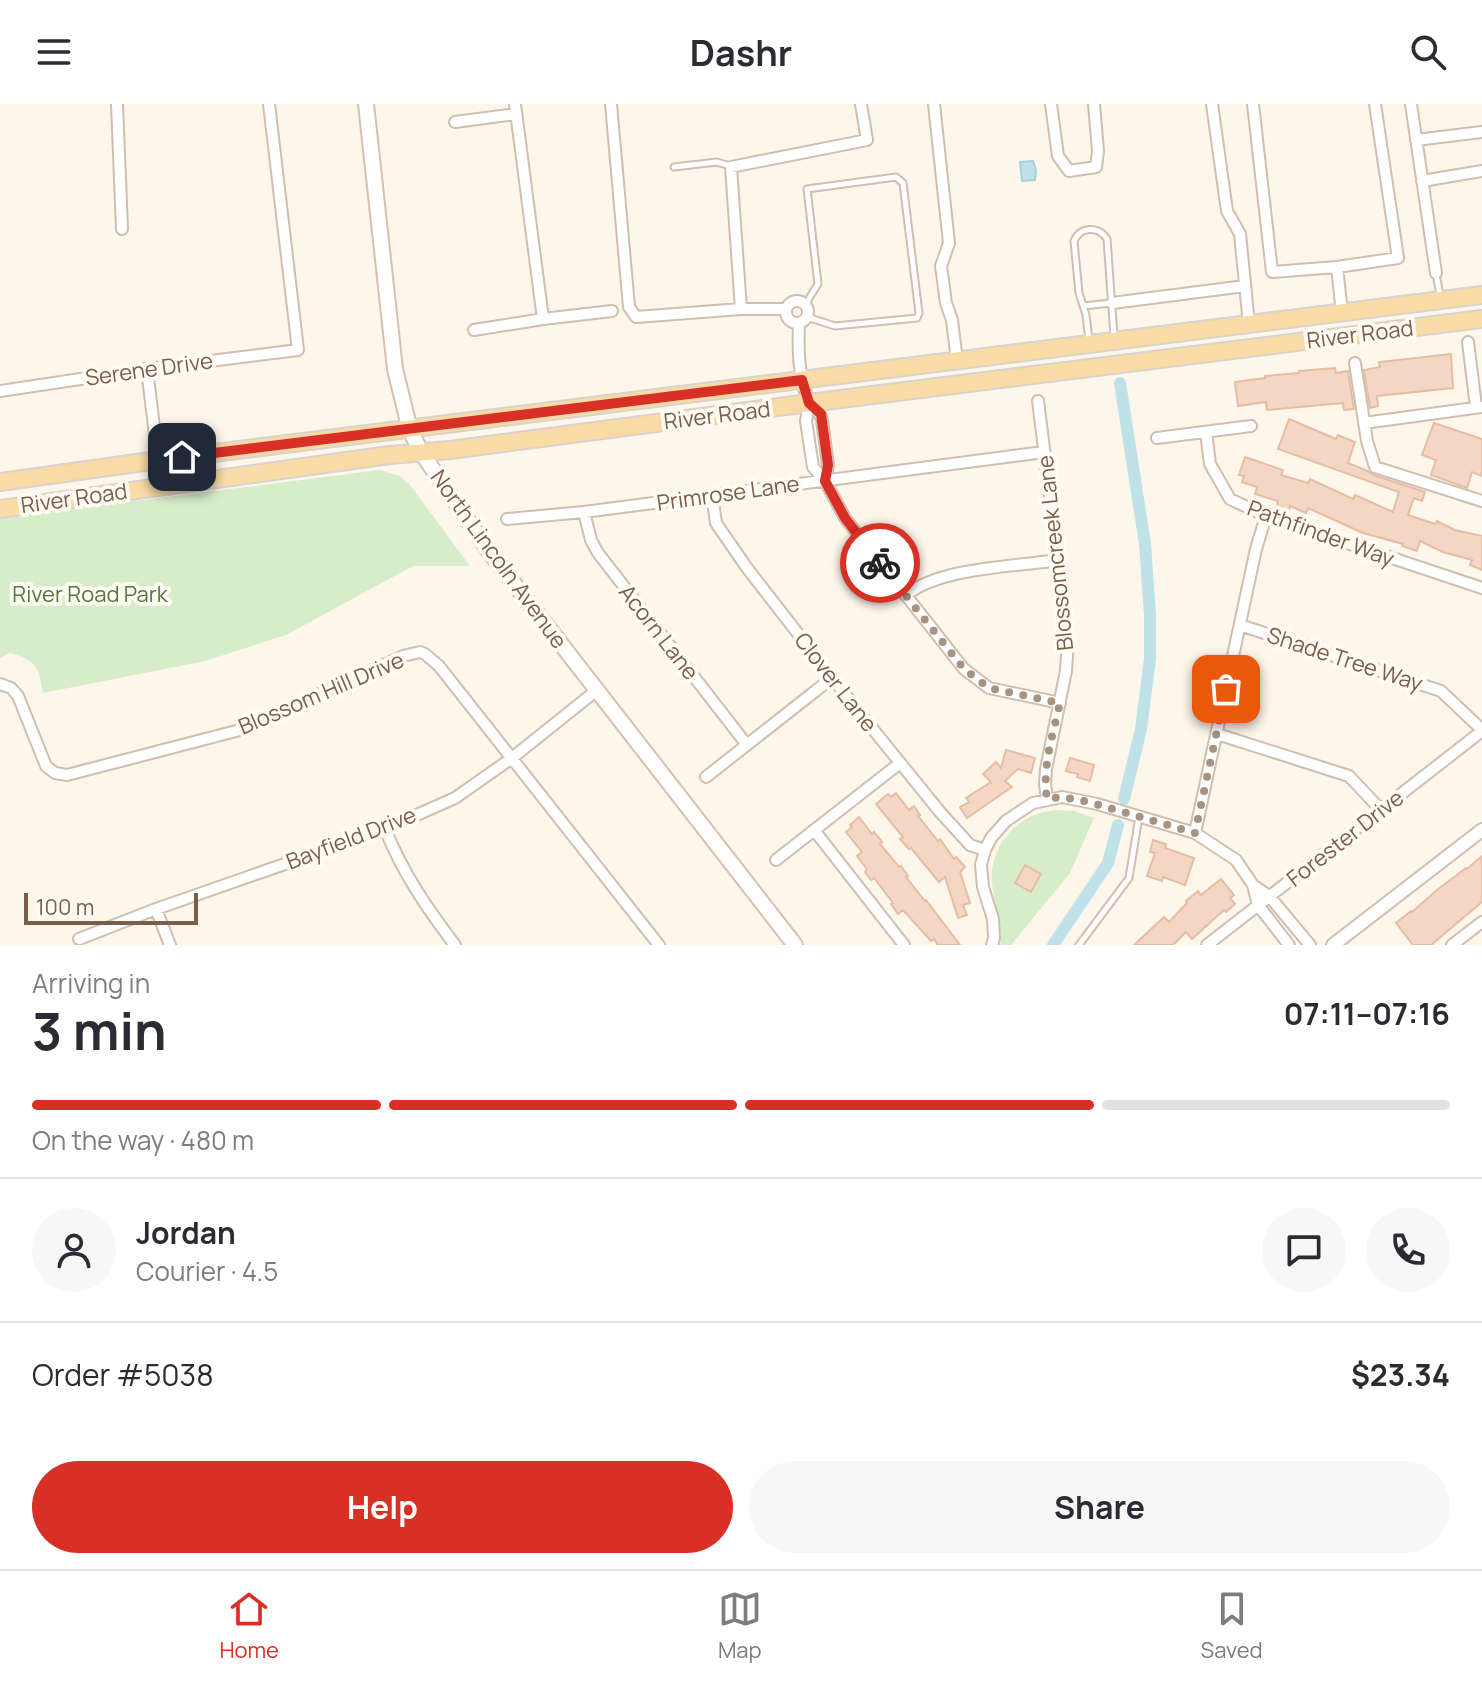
<!DOCTYPE html>
<html lang="en">
<head>
<meta charset="utf-8">
<style>
  body { margin:0; font-family:Manrope,sans-serif; background:#f7f7f7; color:#2b2b33; height:100vh; display:flex; flex-direction:column; font-size:30px; white-space:nowrap }
  * { box-sizing:border-box; margin:0 }
  p { font-size:26px; color:#7c7c81 }
  .icon { flex:none; width:44px; height:44px; fill:none; stroke:currentColor; stroke-width:2; stroke-linecap:round; stroke-linejoin:round }
  .map { position:relative; height:841px; overflow:hidden }
  .panel { display:flex; flex-direction:column; background:#fff; flex:1 }
  .panel>* { flex:none }
  .scale { position:absolute; left:24px; bottom:20px; width:174px; box-sizing:border-box; padding-left:8px; border:4px solid #795d4d; border-top:0; font-size:22px; line-height:28px; white-space:nowrap; color:#795d4d; -webkit-text-stroke:6px #fffaf2; paint-order:stroke }
  .pin { position:absolute; display:grid; place-items:center; width:68px; height:68px; color:#fff; margin:-34px; border-radius:16px; box-shadow:0 4px 12px #0006 }
  .courier { position:absolute; display:grid; place-items:center; width:80px; height:80px; margin:-40px; border:6px solid #d93025; border-radius:50%; background:#fff; color:#222; box-shadow:0 2px 10px #0007 }
  .overview em { font-style:normal; font-weight:700 }
  .overview div { display:flex; flex-direction:column-reverse }
  .overview { display:flex; align-items:center; justify-content:space-between; height:136px; padding:0 32px }
  h1 { font-size:52px; font-weight:700; line-height:60px }
  .bar { display:grid; grid-template-columns:repeat(4,1fr); gap:12px 8px; align-content:center; height:96px; padding:0 32px }
  .bar i { height:10px; border-radius:6px; background:#e1e1e2 }
  .bar .current { background:#d93025 }
  .bar p { grid-column:span 4 }
  .line { display:flex; align-items:center; gap:20px; padding:0 32px; border-top:2px solid #e1e1e2 }
  .line div { flex:1 }
  .round { display:grid; place-items:center; flex:none; width:84px; height:84px; border-radius:42px; background:#f7f7f7 }
  .button { display:flex; gap:16px; margin-top:auto; padding:16px 32px }
  .button a { flex:1; height:92px; border-radius:48px; background:#d93025; color:#fff; font-size:32px; font-weight:700; line-height:92px; text-align:center }
  .button a+a { background:#f7f7f7; color:#2b2b33 }
  header { display:flex; justify-content:space-between; align-items:center; height:104px; padding:0 32px; background:#fff; font-size:36px; font-weight:700 }
  .tabs { display:flex; justify-content:space-around; align-items:center; height:112px; border-top:2px solid #e1e1e2; background:#fff; font-size:22px; color:#7c7c81 }
  .tabs a { display:grid; justify-items:center; gap:4px }
  .tabs .current { color:#d93025 }
  .map>svg:first-child { display:block }
</style>
</head>
<body>
<header><svg class="icon" aria-label="menu" viewBox="0 0 24 24"><path d="M4 6h16M4 12h16M4 18h16"/></svg>Dashr<svg class="icon" aria-label="search" viewBox="0 0 24 24"><circle cx="10" cy="10" r="6"/><path d="M15 15l6 6"/></svg></header>
<div class="map">
<svg width="1482" height="841" viewBox="0 0 1482 841">
  <rect width="100%" height="100%" fill="#fdf6eb"/>
  <!-- green -->
  <path fill="#d7ecc9" d="M380 366 400 372 410 381 470 462H413L286 531 205 557 43 589C39 563 36 556 10 549L0 554V414Z
    M1055 706 1074 707 1094 714 1070 769 1011 841H1001C1001 820 994 800 992 779 989 750 1009 719 1037 710 1042 708 1049 707 1055 706Z"/>
  <!-- water -->
  <path fill="#bfe1e8" stroke="#a5d1da" stroke-width="2" d="M1033 57 1036 66 1035 76 1022 77 1020 58Z"/>
  <g fill="none" stroke-linecap="round" stroke-linejoin="round">
    <!-- canal -->
    <path stroke="#bfe1e8" stroke-width="12" d="M1120 279 1145 440 1150 511V555L1141 625 1124 695
      M1053 841 1108 759 1118 721"/>
  </g>
  <!-- building -->
  <path fill="#f3d6c3" stroke="#e6bda3" stroke-width="2" d="M1451 250 1453 284 1377 292 1378 302 1370 304 1364 266 1380 263 1379 258Z
    M1335 264 1336 269 1348 267 1354 305 1344 306 1343 299 1267 306 1266 298 1238 302 1235 278 1265 274V272L1299 269V267Z
    M1289 315 1336 335 1338 331 1355 338 1348 359 1368 367 1373 371 1425 388 1422 397 1414 394 1408 411 1435 420 1437 417 1455 426 1482 432V466L1470 461 1472 456 1443 448 1420 437 1417 447 1402 442 1403 440 1363 429 1308 404 1306 409 1290 402 1289 406 1277 402 1278 397 1255 390 1257 383 1242 378 1244 372 1239 371 1245 353 1283 366 1281 371 1308 379 1310 375 1353 395 1355 391 1393 408 1399 388 1278 345Z
    M1434 319 1482 335V372L1472 368 1467 384 1431 371 1436 356 1422 351Z
    M1006 646 1035 654 1031 669 1018 665 1005 677 1012 683 967 714 960 703 969 698 966 694 991 678 983 670 996 658 1001 664Z
    M1070 654 1094 661 1090 677 1077 673 1078 670 1066 667Z
    M896 689 909 706 914 702 920 711 918 712 938 737 940 735 954 755 956 753 965 763 960 768 970 799 963 801 967 811 958 814 945 773 939 778 911 744 909 745 900 735 903 733 876 700 888 690 891 693Z
    M859 713 872 730 874 728 882 738 880 740 899 763 901 762 908 772 906 773 925 797 926 796 960 841H938L934 835 931 837 903 806 898 810 891 800 893 799 874 774 871 776 865 768 867 765 857 752 862 748 846 728 852 723 850 721Z
    M1153 736 1166 740 1165 744 1194 754 1185 781 1163 773 1162 777 1147 772 1155 749 1150 748Z
    M1482 752V798L1431 841H1413L1396 819 1411 807 1412 808 1437 786 1466 764 1467 765Z
    M1025 761 1041 770 1031 788 1015 779Z
    M1221 775 1234 791 1230 794 1235 800 1226 808 1224 806 1192 835 1186 828 1173 841H1134L1164 813 1169 818 1187 799 1186 797 1198 787 1201 791Z"/>
  <g fill="none" stroke-linecap="round" stroke-linejoin="round">
    <!-- service casing -->
    <g stroke="#d0bfb0" stroke-width="9">
      <path id="service" d="M674 63 717 58 730 62
        M1436 170 1440 191
        M805 201 818 180 807 85 896 73 903 79 919 209 917 214 835 222 807 213
        M1083 202 1111 199
        M1089 237 1086 211 1079 189 1074 137C1080 123 1098 121 1107 135L1114 232
        M1079 841 1129 774 1139 713"/>
    </g>
    <!-- minor casing -->
    <g stroke="#d0bfb0" stroke-width="14">
      <path id="minor" d="M117 0 122 125
        M515 0 543 215
        M611 0 629 203 636 213 741 205H786
        M934 0 949 139 941 162 946 199 952 216 957 257
        M1051 0 1058 52 1069 67 1096 63 1098 47 1094 0
        M1212 0 1227 107 1240 130 1249 220
        M1253 0 1272 168 1337 163 1398 154 1375 0
        M1411 0 1436 169
        M455 18 516 10
        M1416 36 1482 28
        M1422 77 1482 67
        M1337 163 1342 209
        M786 208a11 11 0 1 1 22 0a11 11 0 1 1-22 0Z
        M1112 199 1245 182
        M741 205 731 63 867 36 861 0
        M799 219C798 244 798 271 808 295 812 303 820 306 822 316L828 361 825 377
        M474 226 543 215 612 207
        M1468 238 1476 303
        M1355 259 1367 337 1375 363 1482 397
        M147 265 158 356 157 383
        M0 287 147 265 298 246 269 0
        M1038 297 1068 536 1066 567 1046 665 1045 680 1047 695
        M809 299 806 317 813 363 825 377 845 414 964 565 989 584 1060 599
        M1364 319 1482 303
        M1206 328 1210 360 1230 395 1266 412 1482 484
        M1157 334 1251 322
        M712 391 716 419 747 464 859 608 940 708 970 741 985 746
        M584 408 591 436 598 449 747 641
        M507 415 584 408 1044 348
        M906 491C942 463 1013 463 1058 456
        M1240 521 1441 587 1482 626
        M0 580 11 584 18 592 46 662 55 669 67 671 240 626 403 552 420 548 425 550 439 562 659 841
        M1217 630 1349 672 1381 706
        M706 673 832 574
        M385 725C403 769 426 803 455 841
        M814 726 904 841
        M1195 729 1256 445 1266 412
        M776 756 900 659
        M1253 781 1270 793 1310 841
        M156 805 170 841
        M79 835 156 805 385 725 455 694 512 654 597 586
        M992 841 994 834 993 815 983 783 981 761 985 746 991 734 1006 717 1033 699 1062 693 1097 700 1195 729 1236 756 1253 781 1258 801 1289 841
        M1207 841 1482 627
        M1452 841 1482 818"/>
    </g>
    <!-- tertiary casing -->
    <g stroke="#d0bfb0" stroke-width="16">
      <path id="tertiary" d="M1333 841 1482 726"/>
    </g>
    <!-- secondary casing -->
    <g stroke="#d6c1b0" stroke-width="18">
      <path id="secondary" d="M366 0 395 265 410 326 421 348 491 450 795 841"/>
    </g>
    <!-- primary casing -->
    <g stroke="#d9d2cd" stroke-width="20">
      <path id="primary" d="M0 378 158 356 1482 191
        M0 405 390 351 450 346 809 299 1482 215"/>
    </g>
    <!-- service -->
    <use href="#service" stroke="#fff" stroke-width="5"/>
    <!-- minor -->
    <use href="#minor" stroke="#fff" stroke-width="10"/>
    <!-- tertiary -->
    <use href="#tertiary" stroke="#fff" stroke-width="12"/>
    <!-- secondary -->
    <use href="#secondary" stroke="#fff" stroke-width="14"/>
    <!-- primary -->
    <use href="#primary" stroke="#fbdba5" stroke-width="16"/>
  </g>
  <g fill="none" stroke-linecap="round" stroke-linejoin="round">
    <!-- done -->
    <path stroke="#a79384" stroke-width="8" stroke-dasharray="0 14.4" d="M880 459 964 565 989 584 1060 599C1053 630 1042 663 1047 695L1062 693 1089 698 1195 729 1226 585"/>
    <!-- route -->
    <path stroke="#d93025" stroke-width="10" d="M182 353 802 276 809 299 821 310 828 361 825 377 845 414 880 459"/>
  </g>
  <g text-anchor="middle" dominant-baseline="central" stroke-width="8" stroke-linejoin="round" paint-order="stroke">
    <!-- street labels -->
    <g font-size="22" fill="#795d4d" stroke="#fffaf2">
      <text transform="translate(1360 230) rotate(-7)">River Road</text>
      <text transform="translate(149 265) rotate(-8)">Serene Drive</text>
      <text transform="translate(717 311) rotate(-7)">River Road</text>
      <text transform="translate(728 389) rotate(-8)">Primrose Lane</text>
      <text transform="translate(74 394) rotate(-8)">River Road</text>
      <text transform="translate(1321 429) rotate(20)">Pathfinder Way</text>
      <text transform="translate(1055 449) rotate(-96)">Blossomcreek Lane</text>
      <text transform="translate(499 455) rotate(54)">North Lincoln Avenue</text>
      <text transform="translate(659 528) rotate(52)">Acorn Lane</text>
      <text transform="translate(1345 555) rotate(18)">Shade Tree Way</text>
      <text transform="translate(836 578) rotate(52)">Clover Lane</text>
      <text transform="translate(321 589) rotate(-23)">Blossom Hill Drive</text>
      <text transform="translate(351 734) rotate(-21)">Bayfield Drive</text>
      <text transform="translate(1345 734) rotate(-38)">Forester Drive</text>
    </g>
    <!-- park labels -->
    <g font-size="22" fill="#527941" stroke="#fffaf2">
      <text x="90" y="490">River Road Park</text>
    </g>
  </g>
</svg>
<div class="scale">100 m</div>
<div class="pin" style="left:1226px;top:585px;background:#ea580c"><svg class="icon" aria-label="bag" viewBox="0 0 24 24"><path d="M5 8h14l-1 12H6zM9 8a3 3 0 0 1 6 0"/></svg></div>
<div class="pin" style="left:182px;top:353px;background:#1f2937"><svg class="icon" aria-label="home" viewBox="0 0 24 24"><path d="M3 11l9-7 9 7M6 9v11h12V9"/></svg></div>
<div class="courier" style="left:880px;top:459px"><svg class="icon" aria-label="bike" viewBox="0 0 24 24"><circle cx="6" cy="16" r="4"/><circle cx="18" cy="16" r="4"/><path d="M6 16l4-8h5l3 8M10 8l3 8H6M13 5h3"/></svg></div>
</div>
<section class="panel">
<div class="overview"><div><h1>3 min</h1><p>Arriving in</p></div><em>07:11–07:16</em></div>
<div class="bar"><i class="current"></i><i class="current"></i><i class="current"></i><i></i><p>On the way · 480 m</p></div>
<div class="line" style="height:144px"><a class="round"><svg class="icon" aria-label="person" viewBox="0 0 24 24"><circle cx="12" cy="8" r="4"/><path d="M4 21q1-7 8-7t8 7"/></svg></a><div><b>Jordan</b><p>Courier · 4.5</p></div><a class="round"><svg class="icon" aria-label="chat" viewBox="0 0 24 24"><path d="M4 5h16v11H9l-5 4z"/></svg></a><a class="round"><svg class="icon" aria-label="phone" viewBox="0 0 24 24"><path d="M5 4h4l2 5-3 2q2 4 5 5l2-3 5 2v4C11 20 4 13 5 4z"/></svg></a></div>
<div class="line" style="height:104px"><div>Order #5038</div><b>$23.34</b></div>
<div class="button"><a>Help</a><a>Share</a></div>
</section>
<nav class="tabs">
<a class="current"><svg class="icon" aria-label="home" viewBox="0 0 24 24"><path d="M3 11l9-7 9 7M6 9v11h12V9"/></svg>Home</a>
<a><svg class="icon" aria-label="map" viewBox="0 0 24 24"><path d="M3 6l6-2 6 2 6-2v14l-6 2-6-2-6 2zM9 4v14M15 6v14"/></svg>Map</a>
<a><svg class="icon" aria-label="saved" viewBox="0 0 24 24"><path d="M7 4h10v16l-5-4-5 4z"/></svg>Saved</a>
</nav>
</body>
</html>
